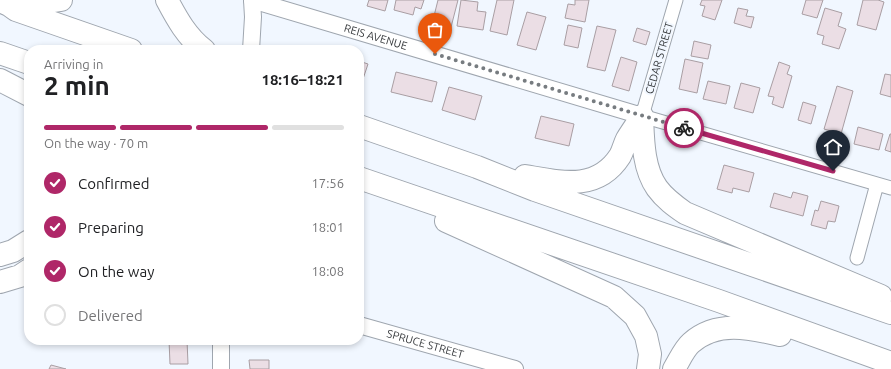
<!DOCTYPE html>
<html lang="en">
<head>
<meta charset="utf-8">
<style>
  body { margin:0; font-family:Ubuntu,sans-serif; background:#f6f6f6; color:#202124; height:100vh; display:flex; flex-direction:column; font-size:15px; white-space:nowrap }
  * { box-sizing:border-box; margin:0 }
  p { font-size:13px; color:#757577 }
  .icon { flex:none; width:22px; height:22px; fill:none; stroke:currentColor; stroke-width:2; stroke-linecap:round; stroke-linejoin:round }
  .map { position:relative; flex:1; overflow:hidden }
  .panel { position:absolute; left:24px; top:45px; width:340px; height:300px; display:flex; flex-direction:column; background:#fff; border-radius:16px; box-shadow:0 2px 6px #0003 }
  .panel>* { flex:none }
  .pin { position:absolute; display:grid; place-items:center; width:34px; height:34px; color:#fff; margin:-41px -17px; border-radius:50% 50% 50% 0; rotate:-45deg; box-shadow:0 0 4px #0007 }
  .pin .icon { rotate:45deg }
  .courier { position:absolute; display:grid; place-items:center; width:40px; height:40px; margin:-20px; border:3px solid #af2768; border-radius:50%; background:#fff; color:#222; box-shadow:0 1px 5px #0007 }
  .summary em { font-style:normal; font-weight:600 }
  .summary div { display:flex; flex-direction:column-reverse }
  .summary { display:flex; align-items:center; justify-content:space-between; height:68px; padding:0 20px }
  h1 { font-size:26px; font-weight:600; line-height:30px }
  .bar { display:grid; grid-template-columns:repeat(4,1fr); gap:6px 4px; align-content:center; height:48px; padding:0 20px }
  .bar i { height:5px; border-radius:3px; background:#e0e0e0 }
  .bar .on { background:#af2768 }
  .bar p { grid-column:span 4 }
  ol { padding:0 20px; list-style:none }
  li { display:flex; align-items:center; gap:12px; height:44px }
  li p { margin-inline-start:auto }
  li .icon { padding:4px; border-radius:50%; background:#af2768; color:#fff; stroke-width:4 }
  li:last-child { color:#757577 }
  li i { width:22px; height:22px; border:2px solid #e0e0e0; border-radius:50% }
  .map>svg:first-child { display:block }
</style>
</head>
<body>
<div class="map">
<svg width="891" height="369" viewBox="0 0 891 369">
  <rect width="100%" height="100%" fill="#f1f7ff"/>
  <!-- building -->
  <path fill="#ebdee5" stroke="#a99ea3" d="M369 0H388L385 11 367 6Z
    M396 0H424L421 9 415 7 413 15 394 10Z
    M438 0H458L450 31 438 28 439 25 432 24Z
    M461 0 478 2 477 11 486 12 483 30 457 26Z
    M497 0H514L507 35 490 31Z
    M575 0H589L585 22 565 18 568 4 575 5Z
    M702 0H722L715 20 702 16 705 6 700 5Z
    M806 0H823L817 18 802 14Z
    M863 0H878L884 2 876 30 857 25Z
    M738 8 748 10 746 16 754 17 751 28 734 23Z
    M825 8 842 13 838 26 846 29 839 49 822 44 824 36 817 34Z
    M527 12 546 17 536 50 517 45Z
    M568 25 582 28 578 48 564 45Z
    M597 26 616 30 605 71 587 67Z
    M637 28 650 32 646 45 633 41Z
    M694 41 711 45 708 59 691 56Z
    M621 57 637 62 629 91 612 86Z
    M685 59 703 63 697 93 679 89Z
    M359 61 368 64 362 82 359 81Z
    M779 62 790 66 787 74 792 76 783 108 772 104 774 97 768 96Z
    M396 72 437 82 432 102 391 92Z
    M885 74 891 75V97L880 94Z
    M708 81 730 86 726 104 703 99Z
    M741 83 760 88 753 113 734 108Z
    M837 86 853 91 841 134 824 129Z
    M449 87 482 96 475 120 442 110Z
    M803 102 816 106 811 124 798 120Z
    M541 116 574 124 569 146 535 138Z
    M858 127 883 134 879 150 854 144Z
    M890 134H891V152L885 150Z
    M724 165 754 173 749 192 733 188 732 193 717 189Z
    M793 192 808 196 803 216 770 207 774 193 791 198Z
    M821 201 839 206 835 222 828 221 826 229 811 225 815 210 818 211Z
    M169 340H187L188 364H170Z
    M249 360H269V369H250Z
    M51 365 66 369H49Z"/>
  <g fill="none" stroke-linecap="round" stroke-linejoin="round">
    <!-- minor casing -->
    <g stroke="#9fa6af" stroke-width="15">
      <path id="minor" d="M676 0 642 116 891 188
        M857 258 877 184"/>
    </g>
    <!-- tertiary casing -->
    <g stroke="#9fa6af" stroke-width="18">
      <g id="tertiary">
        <path id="s1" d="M252 0 642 116"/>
        <path d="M251 50 253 17 252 0"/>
        <path id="s2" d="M359 325 515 369"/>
        <path d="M221 369V340"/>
      </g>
    </g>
    <!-- motorway casing -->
    <g stroke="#9fa6af" stroke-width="24">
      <path id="motorway" d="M167 0C177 19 187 37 204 50
        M0 1 9 5 16 10 131 50
        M9 5 28 0 48 2 61 0
        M0 53 29 63
        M0 80 29 95
        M642 116C643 140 643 168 657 188 665 199 675 206 685 213L881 296
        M359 126 477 167 535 190 891 313
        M525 176C560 182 597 192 620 156 623 151 624 145 627 139 632 131 637 124 642 116
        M359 178 719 301 891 363
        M446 221 614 297 635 316 646 336 650 354 648 369
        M0 255 13 251 29 241
        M0 282 20 276 29 270
        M674 369C679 361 684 349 691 343 717 320 750 328 780 335"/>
    </g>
    <!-- minor -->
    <use href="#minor" stroke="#fff" stroke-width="13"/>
    <!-- tertiary -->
    <use href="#tertiary" stroke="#fff" stroke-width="16"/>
    <!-- motorway -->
    <use href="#motorway" stroke="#fff" stroke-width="22"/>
  </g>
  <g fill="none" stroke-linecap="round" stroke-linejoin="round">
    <!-- done -->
    <path stroke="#777c80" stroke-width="4" stroke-dasharray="0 7.2" d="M435 54 684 128"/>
    <!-- route -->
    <path stroke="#af2768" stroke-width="5" d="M684 128 833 171"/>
  </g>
  <g text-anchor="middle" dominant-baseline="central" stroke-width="4" stroke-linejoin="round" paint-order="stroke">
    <!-- street labels -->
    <g font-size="11" fill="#36393c" stroke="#f1f7ff">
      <text stroke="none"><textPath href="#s1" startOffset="129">REIS AVENUE</textPath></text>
      <text transform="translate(659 58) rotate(-74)">CEDAR STREET</text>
      <text stroke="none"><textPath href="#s2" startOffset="69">SPRUCE STREET</textPath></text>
    </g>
  </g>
</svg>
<div class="pin" style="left:435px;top:54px;background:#ea580c"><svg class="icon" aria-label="bag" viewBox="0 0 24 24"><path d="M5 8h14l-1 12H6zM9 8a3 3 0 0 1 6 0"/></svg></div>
<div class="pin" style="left:833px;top:171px;background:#1f2937"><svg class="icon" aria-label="home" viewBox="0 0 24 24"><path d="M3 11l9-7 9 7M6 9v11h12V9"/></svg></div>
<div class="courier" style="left:684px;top:128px"><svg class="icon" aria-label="bike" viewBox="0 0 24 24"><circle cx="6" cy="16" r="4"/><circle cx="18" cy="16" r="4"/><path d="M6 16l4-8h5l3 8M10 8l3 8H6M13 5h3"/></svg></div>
<section class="panel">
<div class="summary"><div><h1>2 min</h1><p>Arriving in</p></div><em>18:16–18:21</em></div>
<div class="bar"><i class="on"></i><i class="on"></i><i class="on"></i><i></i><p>On the way · 70 m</p></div>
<ol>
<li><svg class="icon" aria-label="check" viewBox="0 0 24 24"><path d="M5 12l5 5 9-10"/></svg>Confirmed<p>17:56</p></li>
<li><svg class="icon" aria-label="check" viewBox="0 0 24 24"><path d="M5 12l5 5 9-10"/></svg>Preparing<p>18:01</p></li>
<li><svg class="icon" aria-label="check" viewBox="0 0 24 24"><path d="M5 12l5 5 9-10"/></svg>On the way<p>18:08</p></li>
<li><i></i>Delivered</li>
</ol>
</section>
</div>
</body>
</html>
